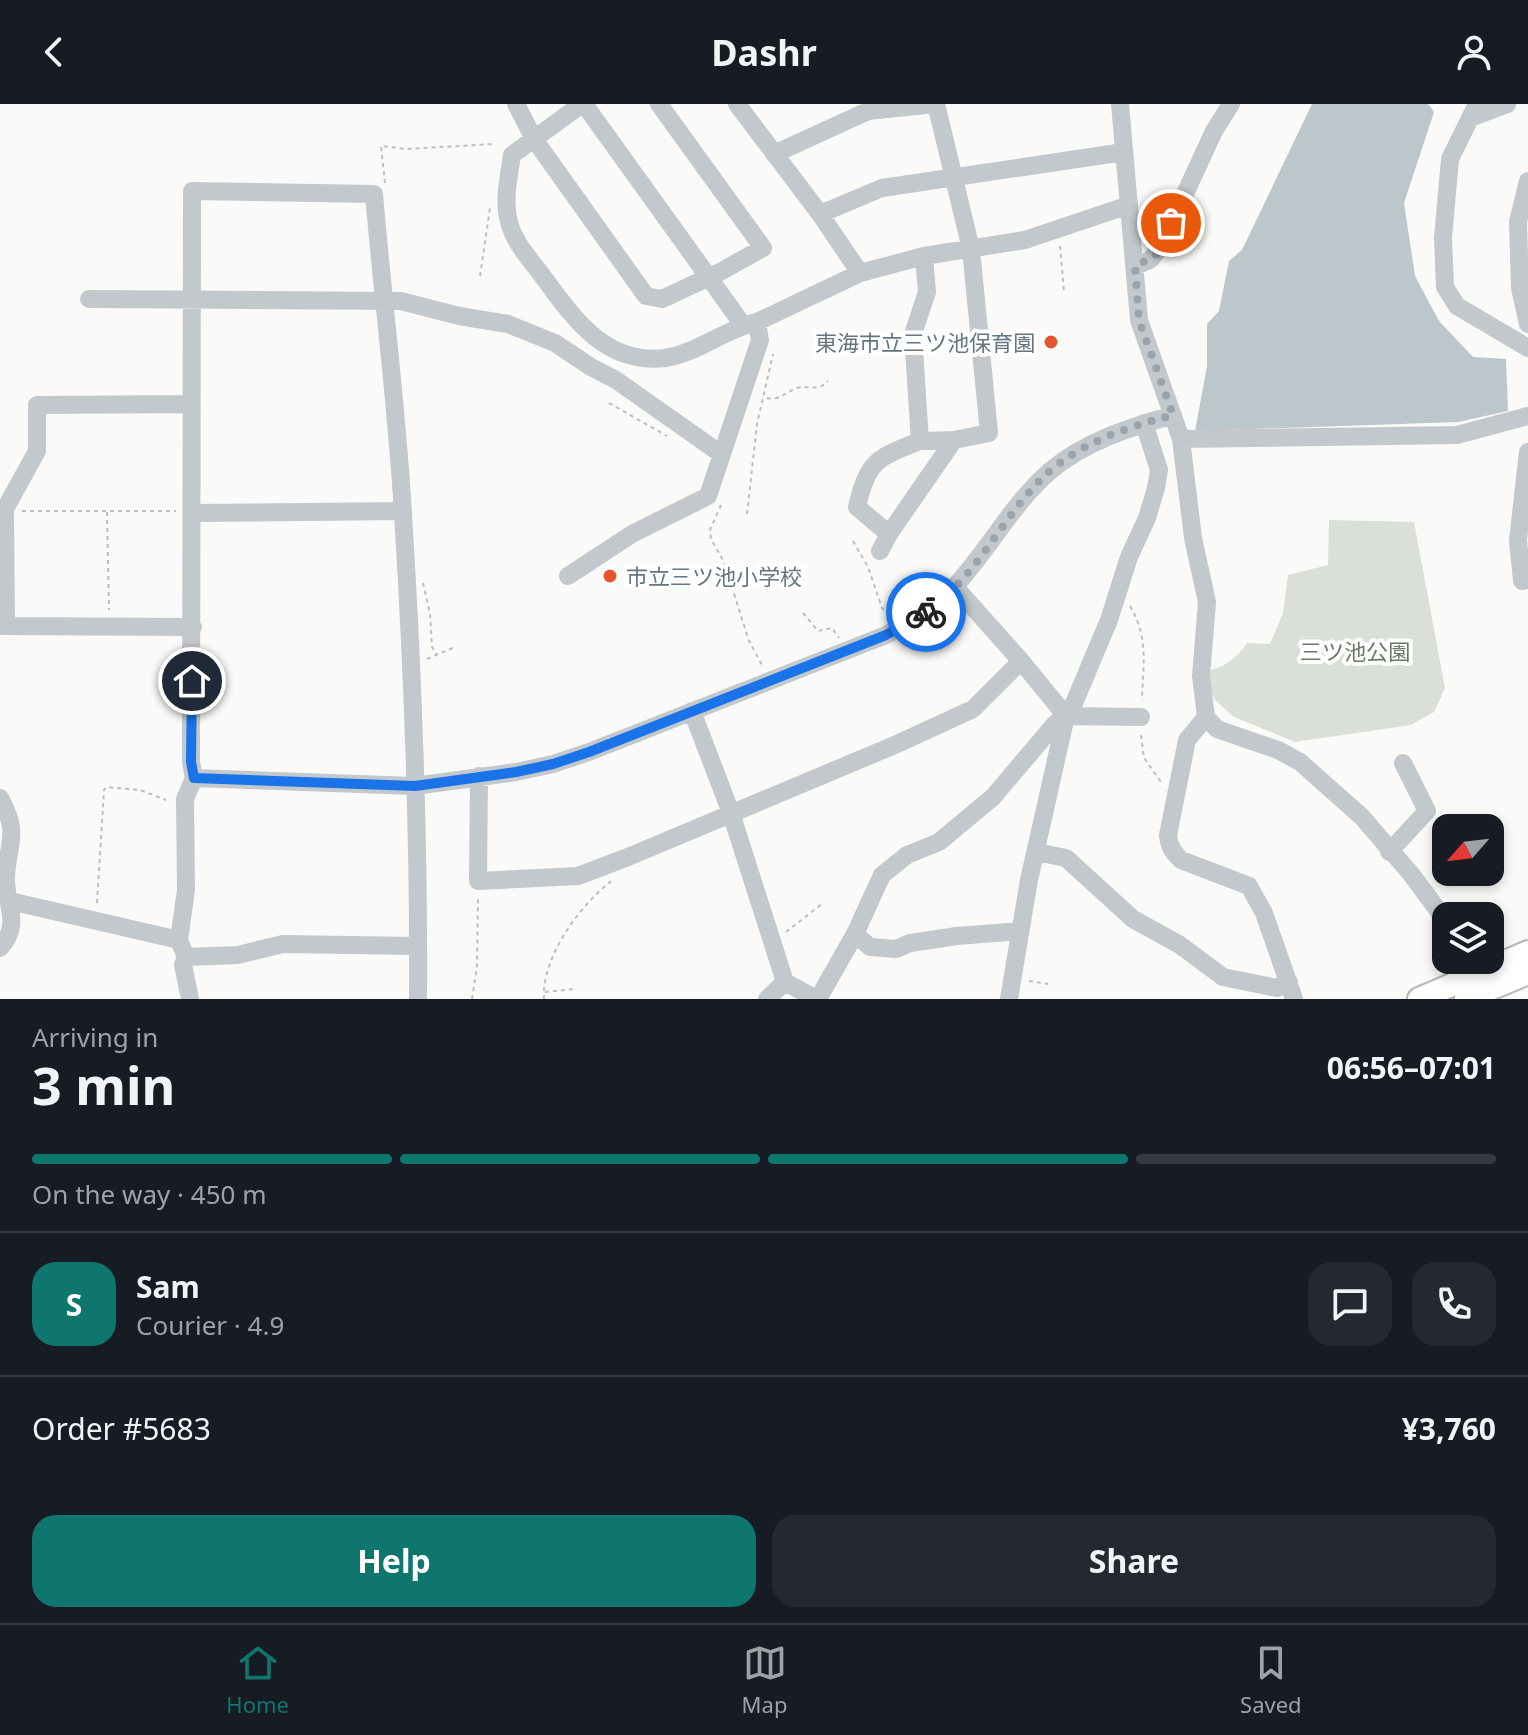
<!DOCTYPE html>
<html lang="en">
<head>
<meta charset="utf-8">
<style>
  body { margin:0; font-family:"Noto Sans","Noto Sans JP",sans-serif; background:#242831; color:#f1f3f6; height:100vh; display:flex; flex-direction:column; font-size:30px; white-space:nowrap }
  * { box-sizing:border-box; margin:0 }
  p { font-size:26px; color:#9ea1a6 }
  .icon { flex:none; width:44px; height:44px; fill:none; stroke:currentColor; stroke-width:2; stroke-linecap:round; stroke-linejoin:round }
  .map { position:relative; height:895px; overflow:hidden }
  .side { display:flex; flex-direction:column; background:#171b24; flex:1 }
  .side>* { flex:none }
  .needle { width:52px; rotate:242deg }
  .buttons { position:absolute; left:1432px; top:710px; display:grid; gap:16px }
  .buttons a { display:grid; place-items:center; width:72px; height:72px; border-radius:16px; background:#171b24; box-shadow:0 4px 12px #0003; font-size:40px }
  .pin { position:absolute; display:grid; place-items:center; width:68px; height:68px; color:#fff; margin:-34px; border:4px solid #fff; border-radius:50%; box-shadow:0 2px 8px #0007 }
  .courier { position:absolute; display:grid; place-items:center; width:80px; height:80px; margin:-40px; border:6px solid #1a73e8; border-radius:50%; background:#fff; color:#222; box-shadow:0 2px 10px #0007 }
  .summary em { font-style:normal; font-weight:700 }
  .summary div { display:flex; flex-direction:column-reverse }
  .summary { display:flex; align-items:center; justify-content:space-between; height:136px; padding:0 32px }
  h1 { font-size:52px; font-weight:700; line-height:60px }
  .bar { display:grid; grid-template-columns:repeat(4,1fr); gap:12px 8px; align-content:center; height:96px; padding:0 32px }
  .bar i { height:10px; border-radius:6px; background:#363941 }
  .bar .on { background:#0f766e }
  .bar p { grid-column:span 4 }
  .line { display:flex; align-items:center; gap:20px; padding:0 32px; border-top:2px solid #363941 }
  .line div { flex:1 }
  .round { display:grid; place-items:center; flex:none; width:84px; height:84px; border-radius:24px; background:#242831 }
  .cta { display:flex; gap:16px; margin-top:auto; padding:16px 32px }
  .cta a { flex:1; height:92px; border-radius:24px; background:#0f766e; color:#fff; font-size:32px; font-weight:700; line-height:92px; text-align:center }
  .cta a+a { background:#242831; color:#f1f3f6 }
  header { display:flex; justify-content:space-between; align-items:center; height:104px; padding:0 32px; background:#171b24; font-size:36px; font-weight:700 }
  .dock { display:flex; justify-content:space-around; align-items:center; height:112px; border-top:2px solid #363941; background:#171b24; font-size:22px; color:#9ea1a6 }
  .dock a { display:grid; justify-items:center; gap:4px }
  .dock .on { color:#0f766e }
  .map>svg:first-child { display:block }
</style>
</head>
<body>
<header><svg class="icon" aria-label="back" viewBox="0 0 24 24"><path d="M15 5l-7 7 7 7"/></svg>Dashr<svg class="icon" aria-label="person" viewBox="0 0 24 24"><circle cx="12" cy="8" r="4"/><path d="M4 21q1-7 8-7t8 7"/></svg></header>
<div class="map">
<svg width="1528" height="895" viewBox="0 0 1528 895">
  <rect width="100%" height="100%" fill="#fafaf8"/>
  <!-- green -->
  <path fill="#dadfd7" d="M1329 416 1414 418 1445 584 1434 608 1411 621 1295 638 1234 613 1215 596 1209 582 1208 567C1226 562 1237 554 1247 539L1270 540 1283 509 1288 471 1328 461Z"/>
  <!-- water -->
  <path fill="#bbc7cb" d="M1312 0H1428L1434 8 1404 99 1415 172 1439 217 1473 253 1506 255 1508 307 1458 318 1195 327 1207 262V220L1219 207 1229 157 1242 146Z"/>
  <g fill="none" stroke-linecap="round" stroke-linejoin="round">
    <!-- major casing -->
    <g stroke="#b5babe" stroke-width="26">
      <path id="major" d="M1419 895 1528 848
        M1466 895 1528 869"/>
    </g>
    <!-- path -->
    <path stroke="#bbbfc2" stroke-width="2" stroke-dasharray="4 4" stroke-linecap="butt" d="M385 79 381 42 406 45 494 40
      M1060 142 1064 188
      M480 172 490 104
      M767 294C779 297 786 288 797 284 809 281 818 288 828 277
      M609 299 667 332
      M721 401 710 426 711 435 724 458 749 537 762 561
      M22 407H176
      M107 408 109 506
      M747 410 757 320 773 250
      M853 437 868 463 882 504 890 510
      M423 479 430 510 432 543 437 551
      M1130 502C1149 535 1143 559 1142 596
      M803 509 818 527 832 524 839 534
      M427 555 455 543
      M1141 631 1144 654 1161 678
      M97 799 104 686 106 683 140 686 166 696
      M786 828 823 799
      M1029 877 1048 880
      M545 888 575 885
      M472 895 477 862 478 794
      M544 895C541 854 581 799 613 776"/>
    <!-- minor -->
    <path stroke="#c3c8cc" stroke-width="18" d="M516 0 534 35 646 192 662 195 720 168 763 144 659 0
      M582 0 512 51C509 73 503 96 509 118 514 138 529 154 541 170 573 213 604 261 665 254 698 249 725 225 757 218L860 169 924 152 1025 136 1129 101
      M584 0 743 221
      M737 0 820 110 860 169
      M936 0 971 145 989 329 954 336
      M1120 0 1139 216 1181 335 1193 434 1207 498 1201 572 1206 613 1217 625 1278 646 1300 658 1362 713 1411 770 1446 817
      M1477 0 1450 55 1443 134 1445 183 1457 202 1528 244
      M1470 14 1507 0
      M774 50 868 7 935 0
      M1528 77 1518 118 1520 184 1528 220
      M820 110 882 84 1124 48
      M1135 162 1150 156 1160 144 1214 27 1231 0
      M89 195 401 197 459 212 508 220 555 239 591 263 616 276 721 350
      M1181 335 1457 331 1528 312
      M1528 348 1518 436 1522 477 1528 476
      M193 409 403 407
      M889 430 954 336 920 337
      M880 447 889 430 857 403C868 356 877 354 920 337L913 230 927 188 924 152
      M568 472 632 430 708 392 760 236 757 218
      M955 483 1021 557 1066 612
      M0 522 193 523
      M6 522 5 405 37 347V301L190 300
      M692 607 731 709 785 878 816 895
      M1066 612 1141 613
      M1206 613 1187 636 1168 731C1169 743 1173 748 1181 756L1249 782 1264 809 1294 895
      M479 672 478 777 578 772 628 753 897 640 973 605 1021 557
      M194 674 415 682 516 668 553 660 589 648 886 531C911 517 937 503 956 481 989 445 1013 399 1050 367 1086 337 1128 324 1173 311
      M0 694C20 730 8 737 6 773 5 801 22 820 0 844
      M1036 748 1066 754 1133 815 1180 841 1223 873 1277 884 1289 878
      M1389 748 1427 707 1403 659
      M10 797 179 836
      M855 830 870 843 896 845 910 839 957 832 1020 827
      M186 853 183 861 190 895
      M418 895C419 734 413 571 403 410 397 304 383 197 374 90L192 87 191 658 194 674 185 695 186 786 179 836 186 853 238 851 283 840 418 842
      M767 895 785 878
      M818 895 855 830 882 771 907 751 939 738 993 693 1054 621 1072 604 1109 516 1129 453 1147 414 1156 384 1159 366 1144 319
      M1009 895 1029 776 1066 612"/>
    <!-- major -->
    <use href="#major" stroke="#fff" stroke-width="22"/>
  </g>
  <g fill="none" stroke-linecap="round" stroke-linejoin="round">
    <!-- done -->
    <path stroke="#99a4ac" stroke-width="8" stroke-dasharray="0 14.4" d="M926 508C935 500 945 493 954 484 990 448 1012 400 1051 366 1087 336 1129 323 1173 311L1139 216 1135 162 1155 152 1171 119"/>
    <!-- route -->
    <path stroke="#1a73e8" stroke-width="10" d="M192 577 191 658 194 674 415 682 516 668 553 660 589 648 886 531 926 508"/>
  </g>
  <!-- markers -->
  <g fill="#e4572e" stroke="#fff" stroke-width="3">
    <circle cx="1051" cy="238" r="8"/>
    <circle cx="610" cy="472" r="8"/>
  </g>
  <g text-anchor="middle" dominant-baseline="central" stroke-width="8" stroke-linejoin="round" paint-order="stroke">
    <!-- poi labels -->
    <g font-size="22" fill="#657683" stroke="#fff" text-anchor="end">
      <text x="1035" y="238">東海市立三ツ池保育園</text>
      <text x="626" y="472" text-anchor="start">市立三ツ池小学校</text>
    </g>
    <!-- park labels -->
    <g font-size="22" fill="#687a64" stroke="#fff">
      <text x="1355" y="547">三ツ池公園</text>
    </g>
  </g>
</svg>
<div class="buttons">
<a><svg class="needle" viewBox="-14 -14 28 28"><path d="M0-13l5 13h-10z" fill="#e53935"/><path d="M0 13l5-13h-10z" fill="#9ea1a6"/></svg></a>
<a><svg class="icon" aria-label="layers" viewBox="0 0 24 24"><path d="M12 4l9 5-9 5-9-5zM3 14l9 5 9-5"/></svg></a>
</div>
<div class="pin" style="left:1171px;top:119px;background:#ea580c"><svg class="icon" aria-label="bag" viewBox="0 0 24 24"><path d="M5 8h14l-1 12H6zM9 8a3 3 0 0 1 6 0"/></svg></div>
<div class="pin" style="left:192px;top:577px;background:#1f2937"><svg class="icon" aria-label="home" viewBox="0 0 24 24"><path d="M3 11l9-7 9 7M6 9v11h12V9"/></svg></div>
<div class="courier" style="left:926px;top:508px"><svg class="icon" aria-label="bike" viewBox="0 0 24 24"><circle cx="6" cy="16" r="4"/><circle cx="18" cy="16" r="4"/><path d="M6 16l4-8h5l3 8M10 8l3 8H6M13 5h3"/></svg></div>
</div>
<section class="side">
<div class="summary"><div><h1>3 min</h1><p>Arriving in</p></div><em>06:56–07:01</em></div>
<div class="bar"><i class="on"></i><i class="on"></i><i class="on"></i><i></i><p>On the way · 450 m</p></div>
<div class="line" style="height:144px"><b class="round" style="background:#0f766e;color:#fff">S</b><div><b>Sam</b><p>Courier · 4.9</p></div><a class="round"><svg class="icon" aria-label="chat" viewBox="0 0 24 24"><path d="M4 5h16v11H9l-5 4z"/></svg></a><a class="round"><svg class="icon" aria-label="phone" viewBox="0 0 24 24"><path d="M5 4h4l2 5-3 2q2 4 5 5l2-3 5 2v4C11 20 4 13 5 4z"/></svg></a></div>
<div class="line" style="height:104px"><div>Order #5683</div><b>¥3,760</b></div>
<div class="cta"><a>Help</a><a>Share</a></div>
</section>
<nav class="dock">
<a class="on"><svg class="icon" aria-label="home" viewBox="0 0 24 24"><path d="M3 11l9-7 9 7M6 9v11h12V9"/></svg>Home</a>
<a><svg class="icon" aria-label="map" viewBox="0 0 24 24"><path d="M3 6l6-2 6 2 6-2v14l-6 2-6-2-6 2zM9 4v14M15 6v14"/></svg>Map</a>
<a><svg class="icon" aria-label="saved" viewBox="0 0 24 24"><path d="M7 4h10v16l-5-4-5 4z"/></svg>Saved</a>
</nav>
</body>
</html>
